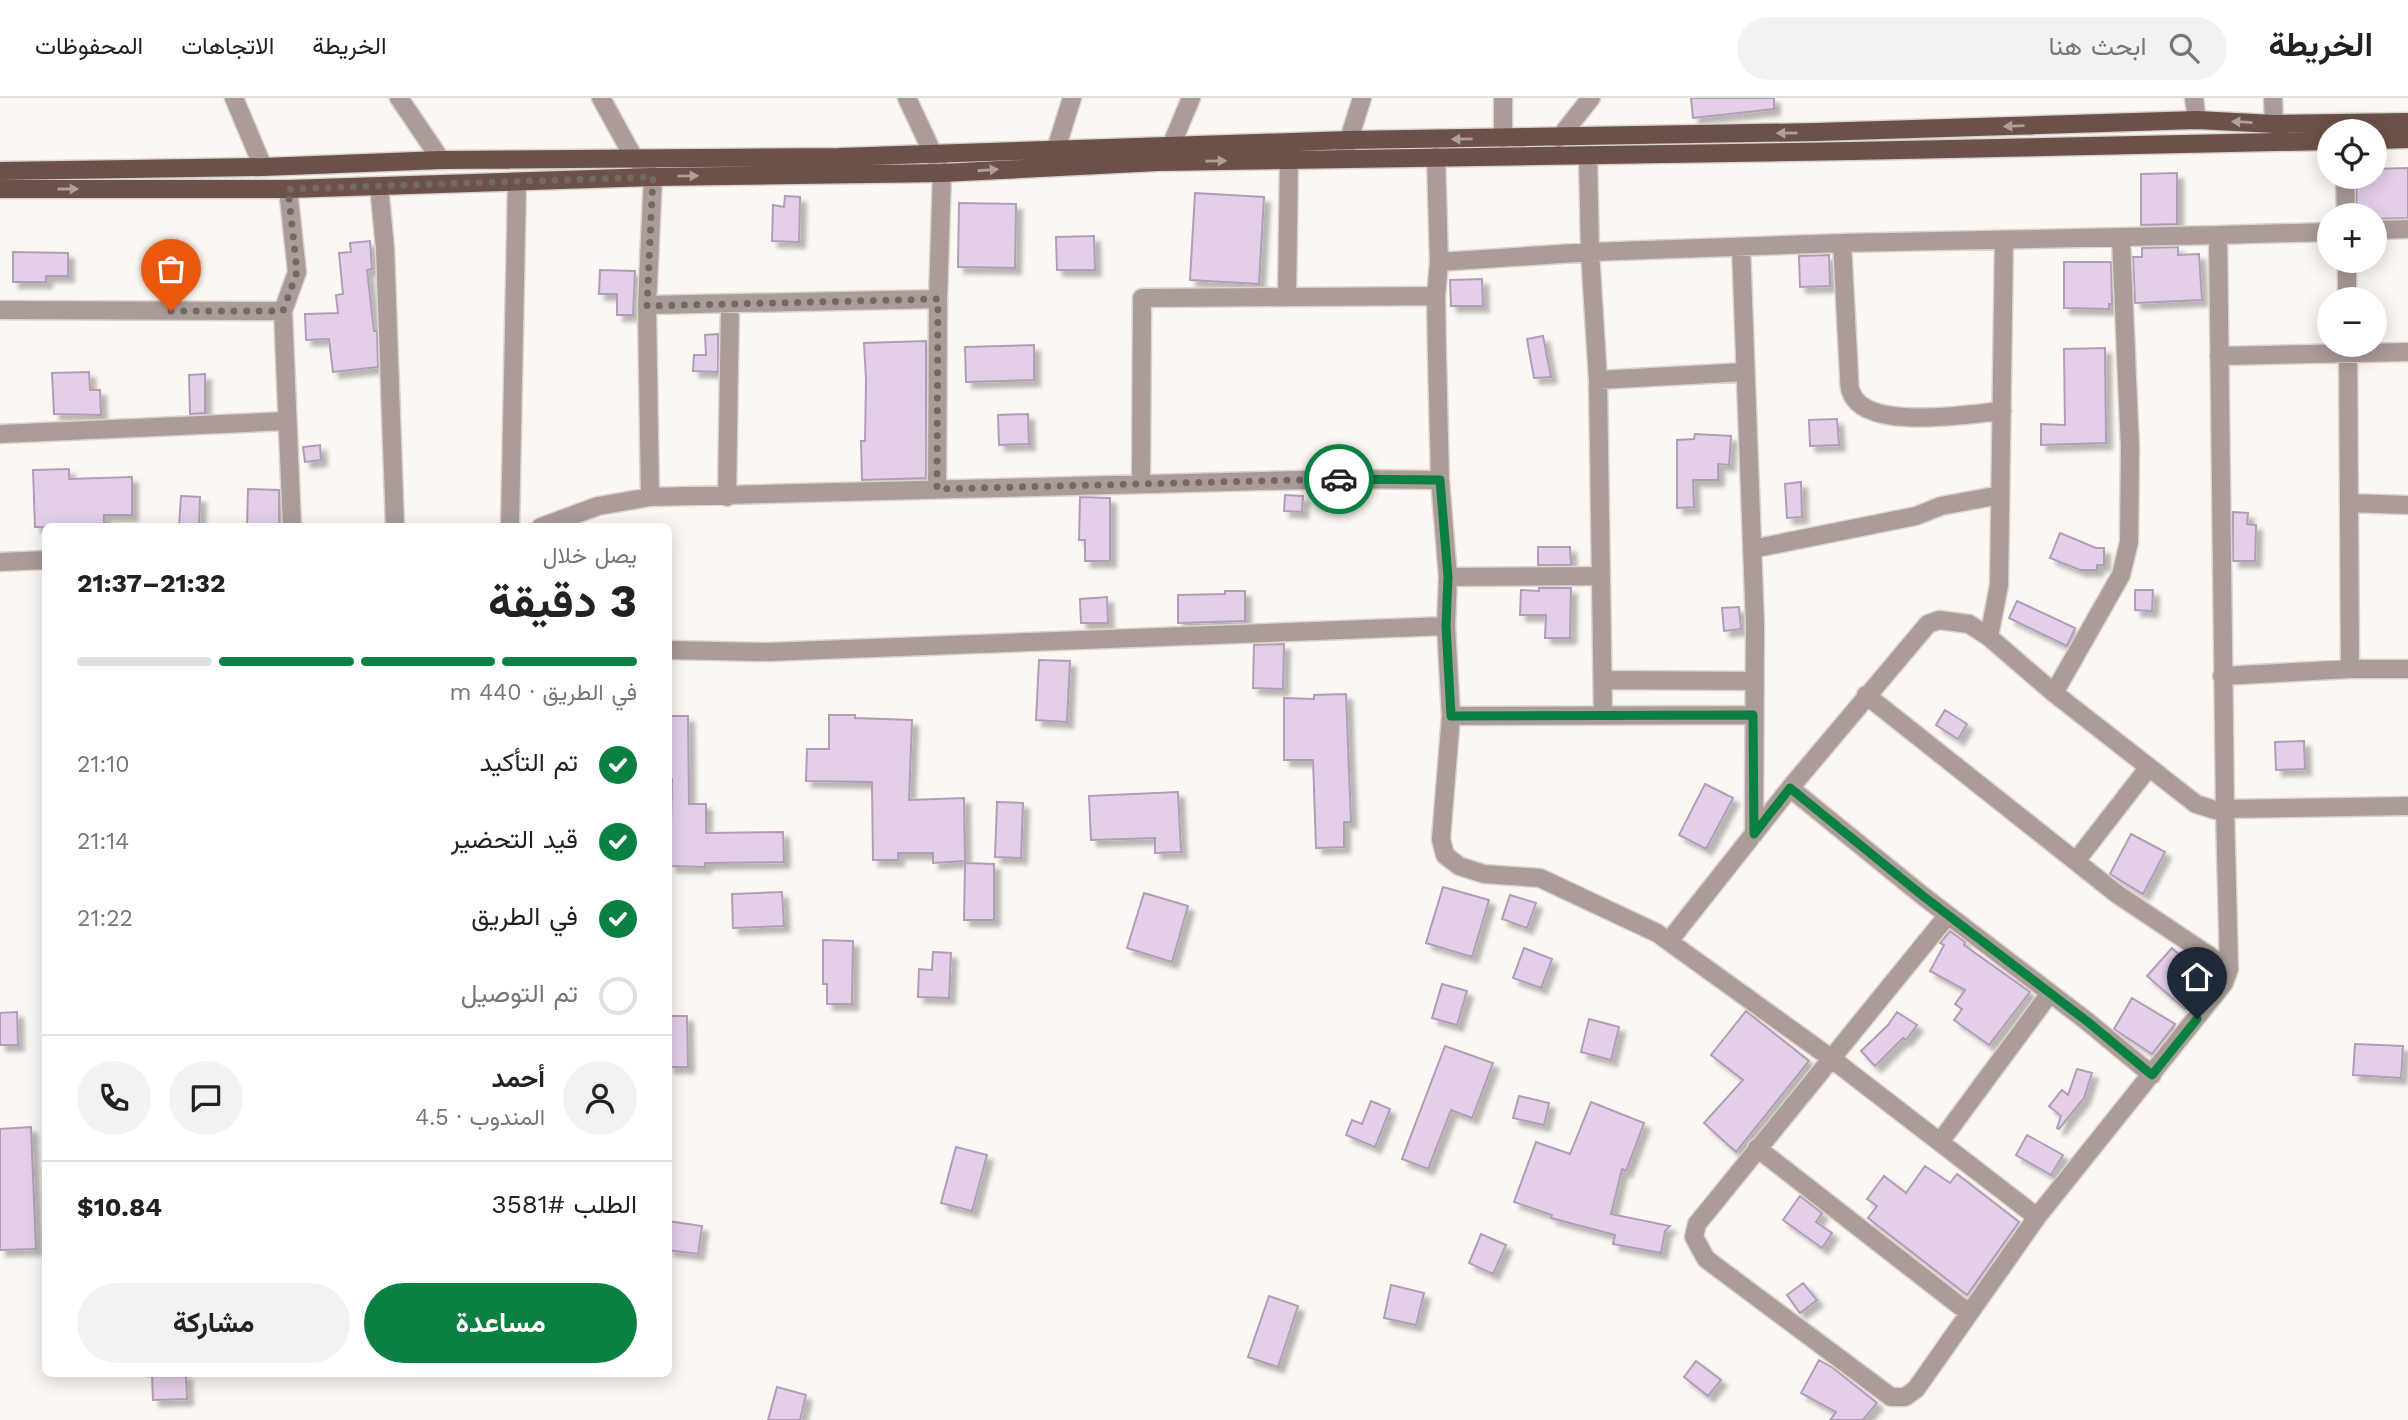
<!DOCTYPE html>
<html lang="ar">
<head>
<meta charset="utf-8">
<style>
  body { margin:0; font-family:"Work Sans",Vazirmatn,sans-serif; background:#f2f2f2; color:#222; direction:rtl; height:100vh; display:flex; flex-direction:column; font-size:26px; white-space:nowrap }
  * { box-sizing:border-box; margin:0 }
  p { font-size:23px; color:#767676 }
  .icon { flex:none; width:38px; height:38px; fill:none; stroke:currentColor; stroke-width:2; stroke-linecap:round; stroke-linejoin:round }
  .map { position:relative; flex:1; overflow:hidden; direction:ltr }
  .drawer { position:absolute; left:42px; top:425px; width:630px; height:854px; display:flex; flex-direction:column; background:#fff; border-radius:10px; box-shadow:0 4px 18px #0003; direction:rtl }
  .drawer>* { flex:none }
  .tools { position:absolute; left:2317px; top:21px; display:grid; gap:14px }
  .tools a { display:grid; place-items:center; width:70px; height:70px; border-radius:50%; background:#fff; box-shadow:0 4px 18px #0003; font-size:35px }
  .pin { position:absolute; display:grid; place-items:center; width:60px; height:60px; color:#fff; margin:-72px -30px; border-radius:50% 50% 50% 0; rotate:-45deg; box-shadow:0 0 7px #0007 }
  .pin .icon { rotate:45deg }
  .courier { position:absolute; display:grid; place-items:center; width:70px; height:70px; margin:-35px; border:5px solid #0b8043; border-radius:50%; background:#fff; color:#222; box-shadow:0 2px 9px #0007 }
  .summary em { font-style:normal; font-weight:700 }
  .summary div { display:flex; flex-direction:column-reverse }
  .summary { display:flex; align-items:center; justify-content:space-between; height:119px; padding:0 35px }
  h1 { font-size:46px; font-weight:700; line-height:52px }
  .bar { display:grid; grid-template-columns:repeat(4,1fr); gap:10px 7px; align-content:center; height:84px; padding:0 35px }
  .bar i { height:9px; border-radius:5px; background:#e0e0e0 }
  .bar .selected { background:#0b8043 }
  .bar p { grid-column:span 4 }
  .line { display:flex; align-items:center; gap:18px; padding:0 35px; border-top:2px solid #e0e0e0 }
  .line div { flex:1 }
  .round { display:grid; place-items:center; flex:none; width:74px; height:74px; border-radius:37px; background:#f2f2f2 }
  ol { padding:0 35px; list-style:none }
  li { display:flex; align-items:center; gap:21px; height:77px }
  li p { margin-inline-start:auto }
  li .icon { padding:7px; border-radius:50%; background:#0b8043; color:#fff; stroke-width:4 }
  li:last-child { color:#767676 }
  li i { width:38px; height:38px; border:4px solid #e0e0e0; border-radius:50% }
  .primary-button { display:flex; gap:14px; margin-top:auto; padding:14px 35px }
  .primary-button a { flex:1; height:80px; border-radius:42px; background:#0b8043; color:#fff; font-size:28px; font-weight:700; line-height:80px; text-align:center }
  .primary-button a+a { background:#f2f2f2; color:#222 }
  header { display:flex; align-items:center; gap:42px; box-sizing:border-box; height:98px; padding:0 35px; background:#fff; border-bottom:2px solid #e0e0e0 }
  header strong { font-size:33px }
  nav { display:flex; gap:38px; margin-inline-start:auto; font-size:24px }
  .search { width:490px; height:63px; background:#f2f2f2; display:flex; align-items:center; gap:18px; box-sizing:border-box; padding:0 24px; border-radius:38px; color:#767676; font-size:26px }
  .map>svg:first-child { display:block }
</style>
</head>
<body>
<header>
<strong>الخريطة</strong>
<div class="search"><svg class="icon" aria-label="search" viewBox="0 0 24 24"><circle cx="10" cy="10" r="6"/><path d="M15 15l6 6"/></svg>ابحث هنا</div>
<nav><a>الخريطة</a><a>الاتجاهات</a><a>المحفوظات</a></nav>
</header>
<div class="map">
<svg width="2408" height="1322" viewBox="0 0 2408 1322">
  <defs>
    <filter id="shadow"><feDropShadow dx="6" dy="6" stdDeviation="2" flood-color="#0004"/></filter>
  </defs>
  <rect width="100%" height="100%" fill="#fcf7f2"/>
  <!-- building -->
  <path fill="#e4cfea" stroke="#b19db7" stroke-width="2" filter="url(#shadow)" d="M1691 0H1774V11L1693 20Z
    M2408 70V120L2375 121V117H2357L2356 79H2375V71Z
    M2177 75V126L2141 127V76Z
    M1195 95 1264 99 1259 186 1190 182Z
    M785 98 800 99 799 144 772 143 773 107 784 109Z
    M959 105 1016 106 1015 170 958 169Z
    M1094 138 1095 172H1057L1056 139Z
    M370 143 372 171 367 172 374 233H377L378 269 333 274 329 241 306 242 305 216 338 215 336 197 343 196 339 155 351 154 350 145Z
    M2178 149V157L2199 156 2202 202 2135 205 2133 159H2142V150Z
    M13 154 68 155V178H46V184H13Z
    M1829 157 1830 188 1800 189 1799 158Z
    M2064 164H2111L2112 206H2109V211L2064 210Z
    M600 172 635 173 633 217H617V196H599Z
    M1482 181 1483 208H1451L1450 182Z
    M718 236V274L693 273 694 257H706L705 237Z
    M1543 238 1551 279 1534 280 1527 241Z
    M926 243V380L862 382 861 343H865L866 282 864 245Z
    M1034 247V282L966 284 965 249Z
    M2105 250 2106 345 2041 347V326L2065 327 2064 251Z
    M89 274 90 292H100L101 317 54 316 52 275Z
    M205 276V315L190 316 189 277Z
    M1028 316 1029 346 999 347 998 317Z
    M1837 321 1839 347 1810 348 1809 322Z
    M1695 336 1731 338 1729 367 1718 366V382H1693L1694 409 1677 410V342L1694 341Z
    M320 347 321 362 305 364 303 349Z
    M69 371V381L132 379V417H104V429H35L33 372Z
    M1801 384 1802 419 1787 420 1785 386Z
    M248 391 279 392V429L247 428Z
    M1285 397 1303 398 1302 414 1284 413Z
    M181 398 200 399 199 429H179Z
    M1080 399 1110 400V463H1085V442H1079Z
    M2233 414 2248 415 2247 426 2256 427 2255 463H2233Z
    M2060 435 2096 450H2104V467H2097V472H2080L2050 460Z
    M1538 449H1570L1571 467H1538Z
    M1539 490H1571L1570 540H1545L1546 517H1520L1521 492 1539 493Z
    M2135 492H2153L2152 513 2135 512Z
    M1225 493H1245V523L1178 525V497L1225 496Z
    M1107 499 1108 525H1081L1080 501Z
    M2017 503 2075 530 2067 548 2009 520Z
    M1739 509 1741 531 1724 533 1722 510Z
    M1284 546 1283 591 1253 590 1254 547Z
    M1039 562 1070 563 1067 624 1036 622Z
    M1346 596 1351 724H1344V749L1316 750 1313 662H1284V600L1314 601V597Z
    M1945 612 1967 626 1958 641 1936 627Z
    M829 617H855V620L912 622 909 702 964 700 965 763 933 765V755H898V762H873L872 684 806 683 807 651H829Z
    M668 618H688L689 706H706V735L783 734 784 764 705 765V769L670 768 672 681H668Z
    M2304 643 2305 671 2276 672 2275 644Z
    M1705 686 1733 700 1706 751 1679 737Z
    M1178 694 1181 754 1155 755V740L1091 742 1089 698Z
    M997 704 1023 705 1021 760 995 759Z
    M2131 736 2165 754 2143 796 2110 776Z
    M965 765 994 766V822H964Z
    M1443 789 1489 802 1472 859 1426 845Z
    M782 794 784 828 733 830 732 796Z
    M1144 795 1188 808 1172 864 1127 850Z
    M1510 797 1536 805 1527 830 1502 821Z
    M1950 833 1965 844 1964 847 2030 894 1989 947 1954 922 1962 911 1955 906 1965 892 1930 873 1944 847 1940 845Z
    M823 842 853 843 852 906H827V886H823Z
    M1524 850 1552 861 1541 890 1513 880Z
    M2172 850 2188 865 2181 872 2203 891 2185 911 2147 878Z
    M933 854 951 855 949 900 918 899 919 871 932 872Z
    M1442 886 1467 893 1457 927 1432 920Z
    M2132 900 2175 926 2152 956 2114 931Z
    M1746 913 1809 963 1736 1054 1704 1025 1743 982 1711 957Z
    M17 914 18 947H0V915Z
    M1897 914 1917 927 1906 942 1903 940 1875 968 1861 953 1888 927Z
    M668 918H687L688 969H668Z
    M1589 921 1619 929 1611 962 1581 954Z
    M2355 946 2403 948 2401 980 2353 977Z
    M1445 948 1493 965 1472 1020 1451 1012 1428 1071 1402 1061Z
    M2077 971 2092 975 2084 1000 2059 1031 2057 1030 2061 1018 2049 1008 2062 992 2068 997Z
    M1519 998 1549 1005 1544 1027 1513 1020Z
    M1371 1003 1390 1011 1375 1049 1346 1037 1352 1022 1362 1026Z
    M1591 1004 1644 1025 1626 1073 1622 1071 1611 1116 1670 1128 1665 1133 1661 1155 1613 1146 1615 1137 1551 1120 1552 1117 1514 1104 1536 1044 1570 1056Z
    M31 1029 36 1151 0 1152V1031Z
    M2027 1037 2063 1057 2051 1077 2016 1057Z
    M956 1049 987 1057 972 1113 941 1105Z
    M1925 1068 1950 1085 1957 1076 2019 1124 1967 1197 1868 1120 1877 1108 1867 1101 1884 1078 1906 1095Z
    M1800 1098 1822 1115 1816 1124 1832 1135 1822 1150 1783 1122Z
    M668 1123 702 1128 698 1156 668 1152Z
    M1481 1136 1506 1147 1493 1176 1469 1165Z
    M1803 1185 1817 1202 1800 1215 1787 1197Z
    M1391 1187 1424 1195 1416 1227 1384 1220Z
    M1269 1198 1298 1208 1278 1269 1248 1259Z
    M1819 1262 1833 1270 1877 1305 1863 1322H1830L1836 1314 1801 1295Z
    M1696 1263 1721 1282 1708 1298 1684 1279Z
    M152 1276H186L187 1301 153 1302Z
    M777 1289 806 1297 800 1322H768Z"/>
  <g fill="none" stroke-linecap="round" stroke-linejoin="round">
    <!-- minor casing -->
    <g stroke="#dad4cf" stroke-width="21">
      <path id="minor" d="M234 0 263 69
        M399 0 441 62
        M601 0 634 60 653 79 647 207 650 399
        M907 0 942 75 938 201 937 391
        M2194 0 2197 22
        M2273 0 2274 26
        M1503 40V0
        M1559 40 1591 0
        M1345 54 1362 0
        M1588 57 1590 154 1598 282 1603 617
        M1162 59 1171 48 1191 0
        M1436 59 1439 164 1436 198 1437 259 1440 382 1448 479 1446 528 1451 618 1441 741 1445 757 1459 768 1484 776 1540 780 1657 835 1832 961 2037 1119
        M1049 62 1056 51 1072 0
        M2345 79 2346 117
        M379 88 385 150 395 429
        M288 91 297 174 283 213 292 429
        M2375 132 2408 131
        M2329 134 2218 137 2225 711 2408 708
        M1842 145 1849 277C1849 282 1849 289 1851 294 1865 334 1969 316 2002 313
        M1741 149 1755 527 1754 736
        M2347 163V201
        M1439 164 1590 154 1842 145 2218 137
        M1287 198 1289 61
        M647 207 938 201
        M0 212 283 213
        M2348 247 2350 571
        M2219 258 2408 254
        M1598 282 1745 274
        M0 336 287 323
        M1141 386 1142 200 1436 198
        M727 399 730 206
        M2349 405 2408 407
        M510 429 517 84
        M541 429 598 408 650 399 1342 381 1440 382
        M1752 451 1916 418 1941 408 2000 397
        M0 464 46 462
        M1448 479 1601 478
        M1989 539 1999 487 2004 142
        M668 552 767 554 1446 528
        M2222 578 2350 571H2408
        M1603 582 1754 583
        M2054 595 2121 477 2129 444 2130 350 2121 140
        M1866 597 2117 796 2229 871
        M1451 618 1753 617
        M1790 690 1923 798 2088 924 2152 977
        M2076 763 2149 669
        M1669 843 1790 690 1928 526 1939 522 1969 526 1989 539 2054 595 2196 706 2215 712 2225 711 2229 871 2224 885 2037 1119 1916 1291 1905 1299H1891L1706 1161 1694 1139 1697 1126 1948 817
        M1940 1044 2050 895
        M1757 1050 1969 1215"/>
    </g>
    <!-- major casing -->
    <g stroke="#dad4cf" stroke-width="21">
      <path id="major" d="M2375 42 2408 41
        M0 73 263 69 441 62 839 59 1349 42 1816 34 2197 22 2274 26 2408 24
        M0 91H288L653 79 942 75 1158 64 1852 53 2329 43"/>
    </g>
    <!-- minor -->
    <use href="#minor" stroke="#ab9c97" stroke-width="18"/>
    <!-- major -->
    <use href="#major" stroke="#6b5149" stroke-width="18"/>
  </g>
  <!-- one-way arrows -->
  <defs><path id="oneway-solid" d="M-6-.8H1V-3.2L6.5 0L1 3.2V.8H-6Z" transform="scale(1.75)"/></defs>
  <g fill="#ae9f9b">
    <use href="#oneway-solid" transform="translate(2242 24) rotate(-177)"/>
    <use href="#oneway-solid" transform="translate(2014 28) rotate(178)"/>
    <use href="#oneway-solid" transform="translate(1787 35) rotate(179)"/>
    <use href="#oneway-solid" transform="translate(1462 41) rotate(179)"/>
    <use href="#oneway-solid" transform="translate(1216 63) rotate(-1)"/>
    <use href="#oneway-solid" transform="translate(988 72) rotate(-4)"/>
    <use href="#oneway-solid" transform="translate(688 78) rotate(-1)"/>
    <use href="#oneway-solid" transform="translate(68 91)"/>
  </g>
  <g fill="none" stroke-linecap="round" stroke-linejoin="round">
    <!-- done -->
    <path stroke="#726a62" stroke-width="7" stroke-dasharray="0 12.6" d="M171 213H283L297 174 288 91 653 79 647 208 938 201 937 391 1339 381"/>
    <!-- route -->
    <path stroke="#0b8043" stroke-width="9" d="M1339 381 1440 382 1448 479 1446 528 1451 618 1753 617 1754 736 1790 690 1923 798 2088 924 2152 977 2197 921"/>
  </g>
</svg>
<div class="tools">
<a><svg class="icon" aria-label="locate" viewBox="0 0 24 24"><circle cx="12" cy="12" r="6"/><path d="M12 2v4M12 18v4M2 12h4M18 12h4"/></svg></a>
<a>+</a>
<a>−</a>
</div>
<div class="pin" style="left:171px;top:213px;background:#ea580c"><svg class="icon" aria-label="bag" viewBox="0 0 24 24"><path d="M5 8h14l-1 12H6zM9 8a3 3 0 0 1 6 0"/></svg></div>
<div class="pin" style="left:2197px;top:921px;background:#1f2937"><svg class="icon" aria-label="home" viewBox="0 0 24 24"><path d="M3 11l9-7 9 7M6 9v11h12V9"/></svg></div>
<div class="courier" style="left:1339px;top:381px"><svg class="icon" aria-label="car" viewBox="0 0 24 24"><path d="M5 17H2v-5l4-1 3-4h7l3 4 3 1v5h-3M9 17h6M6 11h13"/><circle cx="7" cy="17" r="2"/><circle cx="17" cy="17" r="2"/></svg></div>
<section class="drawer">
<div class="summary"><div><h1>3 دقيقة</h1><p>يصل خلال</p></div><em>21:32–21:37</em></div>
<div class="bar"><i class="selected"></i><i class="selected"></i><i class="selected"></i><i></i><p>في الطريق · 440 m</p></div>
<ol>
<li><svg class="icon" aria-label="check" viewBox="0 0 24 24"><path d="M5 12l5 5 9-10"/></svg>تم التأكيد<p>21:10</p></li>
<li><svg class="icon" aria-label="check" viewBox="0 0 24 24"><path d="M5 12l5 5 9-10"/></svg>قيد التحضير<p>21:14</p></li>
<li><svg class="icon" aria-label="check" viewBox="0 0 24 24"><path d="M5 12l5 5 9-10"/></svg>في الطريق<p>21:22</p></li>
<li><i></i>تم التوصيل</li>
</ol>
<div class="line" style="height:126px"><a class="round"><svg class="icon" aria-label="person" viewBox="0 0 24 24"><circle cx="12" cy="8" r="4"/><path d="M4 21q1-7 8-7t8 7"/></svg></a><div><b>أحمد</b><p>المندوب · 4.5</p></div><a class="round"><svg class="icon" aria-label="chat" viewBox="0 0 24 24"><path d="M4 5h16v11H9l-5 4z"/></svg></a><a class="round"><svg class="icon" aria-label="phone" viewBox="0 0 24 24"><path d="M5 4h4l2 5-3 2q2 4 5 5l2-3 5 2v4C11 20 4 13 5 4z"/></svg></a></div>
<div class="line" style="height:91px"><div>الطلب #3581</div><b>$10.84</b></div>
<div class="primary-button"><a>مساعدة</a><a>مشاركة</a></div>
</section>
</div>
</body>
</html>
